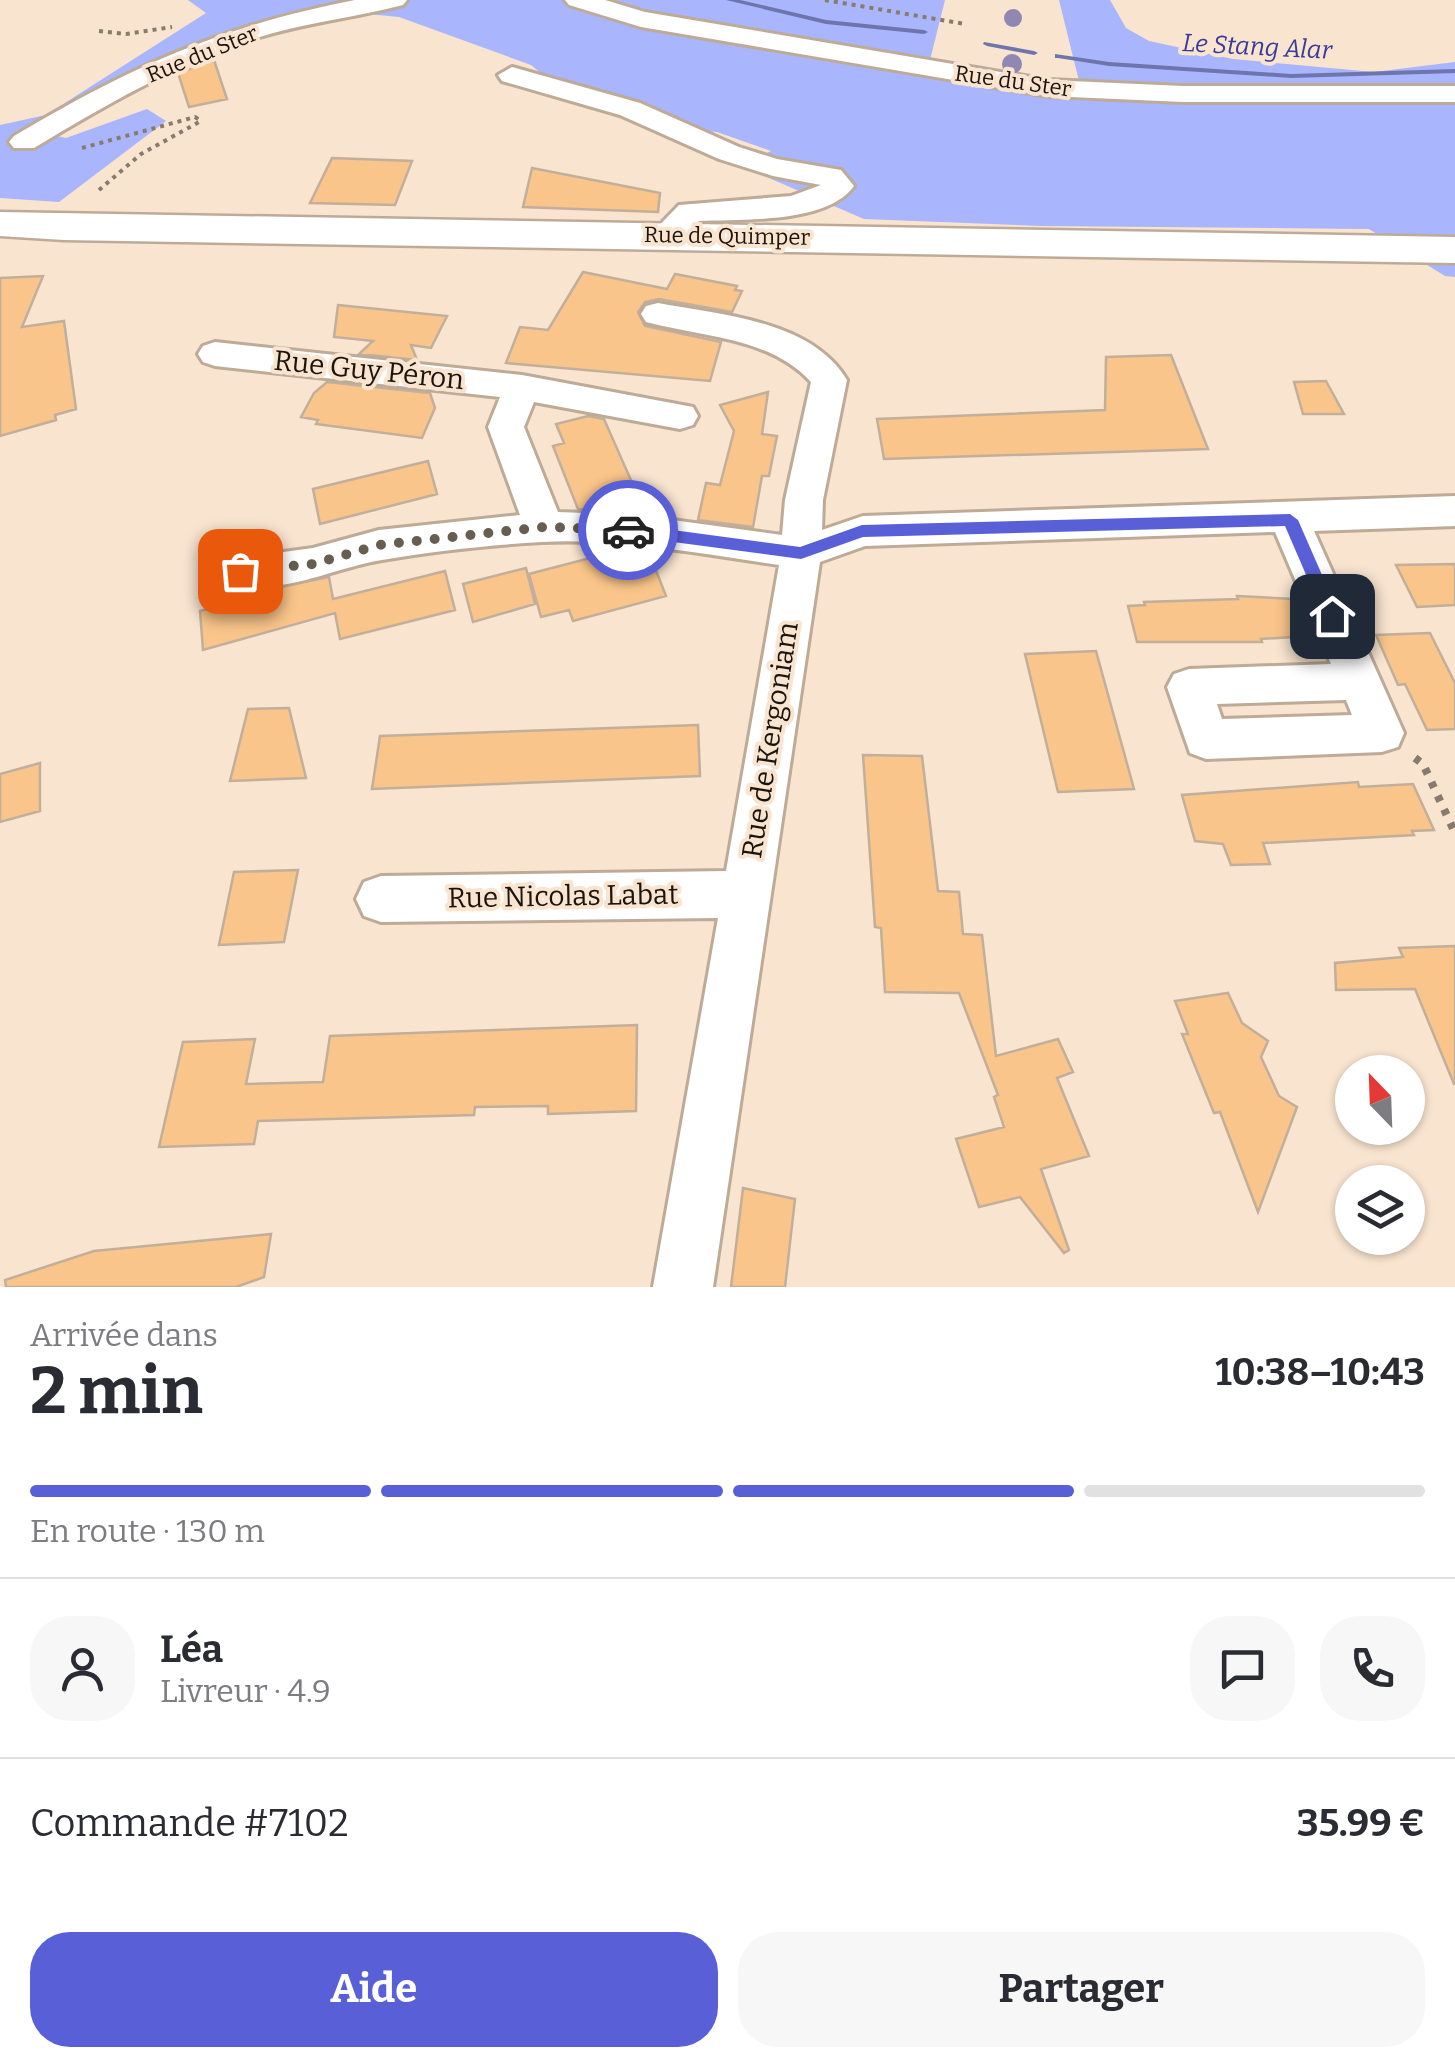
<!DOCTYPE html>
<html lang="fr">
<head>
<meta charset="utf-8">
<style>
  body { margin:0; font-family:Bitter,serif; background:#f7f7f7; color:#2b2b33; height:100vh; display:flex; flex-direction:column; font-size:38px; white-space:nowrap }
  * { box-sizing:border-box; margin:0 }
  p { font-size:32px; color:#7c7c81 }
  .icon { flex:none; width:55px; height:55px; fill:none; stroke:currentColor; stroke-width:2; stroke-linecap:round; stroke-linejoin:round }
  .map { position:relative; height:1287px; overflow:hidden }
  .side { display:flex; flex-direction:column; background:#fff; flex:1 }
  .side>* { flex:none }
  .needle { width:65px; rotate:337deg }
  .buttons { position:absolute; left:1335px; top:1055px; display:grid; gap:20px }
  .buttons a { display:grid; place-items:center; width:90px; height:90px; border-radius:50%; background:#fff; box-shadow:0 2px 8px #0004; font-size:50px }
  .pin { position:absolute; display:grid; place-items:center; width:85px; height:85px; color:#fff; margin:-42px; border-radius:20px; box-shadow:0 5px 15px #0006 }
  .courier { position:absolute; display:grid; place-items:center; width:100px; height:100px; margin:-50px; border:8px solid #5960d7; border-radius:50%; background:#fff; color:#222; box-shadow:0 2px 12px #0007 }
  .headline em { font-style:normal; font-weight:700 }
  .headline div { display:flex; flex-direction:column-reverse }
  .headline { display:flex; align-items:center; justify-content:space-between; height:170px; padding:0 30px }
  h1 { font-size:65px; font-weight:700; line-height:75px }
  .bar { display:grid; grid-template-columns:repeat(4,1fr); gap:15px 10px; align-content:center; height:120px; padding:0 30px }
  .bar i { height:12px; border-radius:8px; background:#e1e1e2 }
  .bar .selected { background:#5960d7 }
  .bar p { grid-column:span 4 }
  .line { display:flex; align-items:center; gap:25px; padding:0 30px; border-top:2px solid #e1e1e2 }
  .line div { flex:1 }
  .round { display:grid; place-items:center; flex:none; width:105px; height:105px; border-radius:40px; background:#f7f7f7 }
  .action { display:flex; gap:20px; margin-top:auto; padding:20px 30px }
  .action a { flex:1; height:115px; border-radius:40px; background:#5960d7; color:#fff; font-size:40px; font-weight:700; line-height:115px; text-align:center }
  .action a+a { background:#f7f7f7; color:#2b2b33 }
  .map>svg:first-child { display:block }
</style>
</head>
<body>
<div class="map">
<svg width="1455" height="1287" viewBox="0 0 1455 1287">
  <rect width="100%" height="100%" fill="#f8e4cf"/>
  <!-- green -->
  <path fill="#a9b5fc" d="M188 0H945L929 64 1080 85 1059 0H1110L1126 28 1149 41 1233 59 1374 72 1455 62V277L1445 276 1369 229 1042 226 864 219 741 166 771 151 717 132 649 126 566 94 531 65 399 17 368 14 291 23 133 72 34 131 66 138 147 109 166 121 59 202 0 198V125L46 115 206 13Z"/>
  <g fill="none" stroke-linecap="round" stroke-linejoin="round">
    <!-- stream -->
    <path fill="#6e74ac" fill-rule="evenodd" d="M726 0H740L826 20 924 30 928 32 924 34 826 24Z
      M984 42 1034 51 1038 53 1034 55 987 46 983 44Z
      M1055 54 1109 62 1291 74 1455 69V73L1291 78 1109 66 1058 58H1055Z"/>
  </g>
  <!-- building -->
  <path fill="#fac58a" stroke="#c2af9b" stroke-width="2.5" d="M214 60 227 99 189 107 178 73Z
    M332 158 412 161 395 205 310 203Z
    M532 168 660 193 658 212 523 207Z
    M583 272 667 289 675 274 737 286 735 290 742 291 732 312 659 299 645 302 638 312 645 326 721 342 710 381 506 363 520 327 548 330Z
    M43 276 22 327 64 321 76 409 55 415 56 420 0 436V278Z
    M338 305 447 316 431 348 411 345 417 360 359 354 373 341 334 337Z
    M1171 355 1208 449 884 459 877 419 1105 410 1106 357Z
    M1326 381 1344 414H1303L1294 382Z
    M327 382 430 393 435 408 422 438 316 424 318 420 301 417 314 393Z
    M768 392 762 434 777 436 769 476H762L753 527 698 520 706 483 720 485 734 431 720 405Z
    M588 416 604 419 645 512 578 509 553 446 564 443 556 424Z
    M428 461 437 494 320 524 313 489Z
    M594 546 648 550 666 596 573 621 569 610 541 617 529 574 598 556Z
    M1455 564V605L1417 607 1396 565Z
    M526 568 535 604 473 622 463 584Z
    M445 571 455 610 340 639 335 613 203 650 200 611 244 600V594L329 577 333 599Z
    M1237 596 1294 599 1309 636 1261 639 1262 642H1137L1128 606 1145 605 1144 602 1238 599Z
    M1430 633 1455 683V729L1427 730 1405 684 1398 685 1376 635Z
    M1096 651 1134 789 1058 792 1025 654Z
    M289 708 306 778 230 781 248 709Z
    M698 725 700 776 372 789 380 736Z
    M863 755 922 756 938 891 959 892 963 934 982 935 996 1056 1058 1039 1073 1072 1057 1078 1089 1156 1041 1169 1069 1250 1064 1253 1020 1197 979 1207 956 1139 1004 1127 994 1097 998 1095 959 993 885 992 881 928 875 927Z
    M40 763V811L0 822V774Z
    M1358 782 1359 787 1413 784 1434 830 1412 831 1414 835 1263 843 1270 864 1231 865 1223 844 1195 841 1182 795Z
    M298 870 284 942 219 945 234 872Z
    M1455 946V1084H1454L1415 989 1336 990 1335 963 1403 957 1399 948Z
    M1228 993 1242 1023 1268 1041 1261 1057 1279 1096 1297 1107 1258 1212 1220 1112 1214 1113 1182 1034H1188L1175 1001Z
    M637 1025 636 1111 548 1114V1106L475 1107 474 1115 258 1121 254 1144 159 1147 183 1042 255 1039 246 1084 323 1082 330 1036Z
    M743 1188 795 1199 785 1287H731Z
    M271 1234 264 1277 236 1287H6L5 1280 94 1251Z"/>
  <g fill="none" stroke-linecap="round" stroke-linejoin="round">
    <!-- minor casing -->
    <g stroke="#beab97" stroke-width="6">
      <path id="minor" d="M355 0H407L403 5C353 18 302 23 253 39 176 64 104 106 34 148H14L9 142 14 136C130 67 221 26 355 0Z
        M565 0H605L645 12 1048 80 1183 86H1455V102H1183L1048 96 641 27 569 5Z
        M512 67 640 103 739 147 777 159 841 170 854 186C827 224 741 219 699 221L677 242H655L650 235 679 205 791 196 821 185 773 176 719 159 620 115 502 81 498 75Z
        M658 303C721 315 811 320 847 380L823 500 822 530 863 516 1455 496V526L1314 531 1404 733 1398 747 1382 752 1206 759 1190 753 1167 687 1174 674 1189 669 1331 664 1275 532 865 546 820 562 713 1287H653L718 918 381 922 364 916 356 899 364 882 381 876 726 871 779 565C701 554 621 538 542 542 490 545 434 551 382 560 332 568 276 599 225 582L219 571 225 560 313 548 379 530 520 515 488 427 500 397 215 366 203 362 198 354 203 346 215 342 522 375 693 407 698 416 693 425 680 429 534 402 524 427 558 512 636 515 782 535 785 500 811 382C770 337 702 337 646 322L641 314 646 306ZM1346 700 1352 715 1222 719 1217 704Z"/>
    </g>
    <!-- major casing -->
    <g stroke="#beab97" stroke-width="5">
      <path id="major" d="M0 212 1455 237V263L64 240 0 236Z"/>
    </g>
    <!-- path-far1 -->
    <path stroke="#887b6d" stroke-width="4" stroke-dasharray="4 5" stroke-linecap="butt" d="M825 0 965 24
      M99 31 126 34 172 27
      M82 148 195 117 201 121
      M99 190 141 154 201 121"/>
    <!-- path -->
    <path stroke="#887b6d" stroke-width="8" stroke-dasharray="6 9" stroke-linecap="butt" d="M1415 758 1423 764 1455 833"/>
    <!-- minor -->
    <use href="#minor" fill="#fff" fill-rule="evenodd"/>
    <!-- major -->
    <use href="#major" fill="#fff" fill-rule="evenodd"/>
  </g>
  <!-- trees -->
  <g fill="#9088b2">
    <circle cx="1013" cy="18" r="9"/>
    <circle cx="1012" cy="64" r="10"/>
  </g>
  <!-- route -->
  <path fill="#5960d7" d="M1290 514 1298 520 1340 616 1338 621H1326L1285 526 863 537 801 559 628 536 621 530 628 524 800 547 862 525Z"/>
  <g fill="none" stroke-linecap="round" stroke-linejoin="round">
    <!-- done -->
    <path stroke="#685d51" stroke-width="10" stroke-dasharray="0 18" d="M240 571 313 564 379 545 544 527 628 530"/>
  </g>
  <g text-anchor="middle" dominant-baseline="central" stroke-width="8" stroke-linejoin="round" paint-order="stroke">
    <!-- far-street labels -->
    <g font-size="22" fill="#1b140d" stroke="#f8e4cf">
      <text transform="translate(202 54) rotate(-22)">Rue du Ster</text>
      <text transform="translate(1013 81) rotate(8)">Rue du Ster</text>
      <text transform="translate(727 236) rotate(1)">Rue de Quimper</text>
    </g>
    <!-- far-water labels -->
    <g font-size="25" font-style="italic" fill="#393b9a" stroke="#f8e4cf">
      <text transform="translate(1257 47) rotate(3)">Le Stang Alar</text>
    </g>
    <!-- street labels -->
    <g font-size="28" fill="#1b140d" stroke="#f8e4cf">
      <text transform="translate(369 370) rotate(6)">Rue Guy Péron</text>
      <text transform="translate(770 740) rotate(-81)">Rue de Kergoniam</text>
      <text transform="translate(563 896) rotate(-1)">Rue Nicolas Labat</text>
    </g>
  </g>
</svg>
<div class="buttons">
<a><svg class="needle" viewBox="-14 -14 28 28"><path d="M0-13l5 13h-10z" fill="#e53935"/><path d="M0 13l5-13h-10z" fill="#7c7c81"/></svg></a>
<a><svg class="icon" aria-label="layers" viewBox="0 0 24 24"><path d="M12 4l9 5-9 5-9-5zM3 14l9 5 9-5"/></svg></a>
</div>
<div class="pin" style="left:240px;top:571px;background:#ea580c"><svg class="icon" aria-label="bag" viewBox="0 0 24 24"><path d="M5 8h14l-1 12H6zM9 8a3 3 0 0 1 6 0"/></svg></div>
<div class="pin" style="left:1332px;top:616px;background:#1f2937"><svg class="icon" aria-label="home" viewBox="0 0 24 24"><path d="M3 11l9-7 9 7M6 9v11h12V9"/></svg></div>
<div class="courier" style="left:628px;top:530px"><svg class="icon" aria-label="car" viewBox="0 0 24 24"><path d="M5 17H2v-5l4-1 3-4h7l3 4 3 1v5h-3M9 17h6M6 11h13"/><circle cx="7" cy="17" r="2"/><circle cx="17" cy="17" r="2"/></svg></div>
</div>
<section class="side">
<div class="headline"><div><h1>2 min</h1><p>Arrivée dans</p></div><em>10:38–10:43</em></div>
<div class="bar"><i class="selected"></i><i class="selected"></i><i class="selected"></i><i></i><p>En route · 130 m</p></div>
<div class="line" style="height:180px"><a class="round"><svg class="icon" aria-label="person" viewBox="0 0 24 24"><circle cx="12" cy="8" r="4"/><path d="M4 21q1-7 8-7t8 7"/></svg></a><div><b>Léa</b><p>Livreur · 4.9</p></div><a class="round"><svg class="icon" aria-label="chat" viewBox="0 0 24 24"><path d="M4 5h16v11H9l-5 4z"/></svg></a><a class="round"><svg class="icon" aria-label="phone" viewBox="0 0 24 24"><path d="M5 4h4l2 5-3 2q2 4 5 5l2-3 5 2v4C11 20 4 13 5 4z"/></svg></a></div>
<div class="line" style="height:130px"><div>Commande #7102</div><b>35.99 €</b></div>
<div class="action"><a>Aide</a><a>Partager</a></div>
</section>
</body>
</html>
